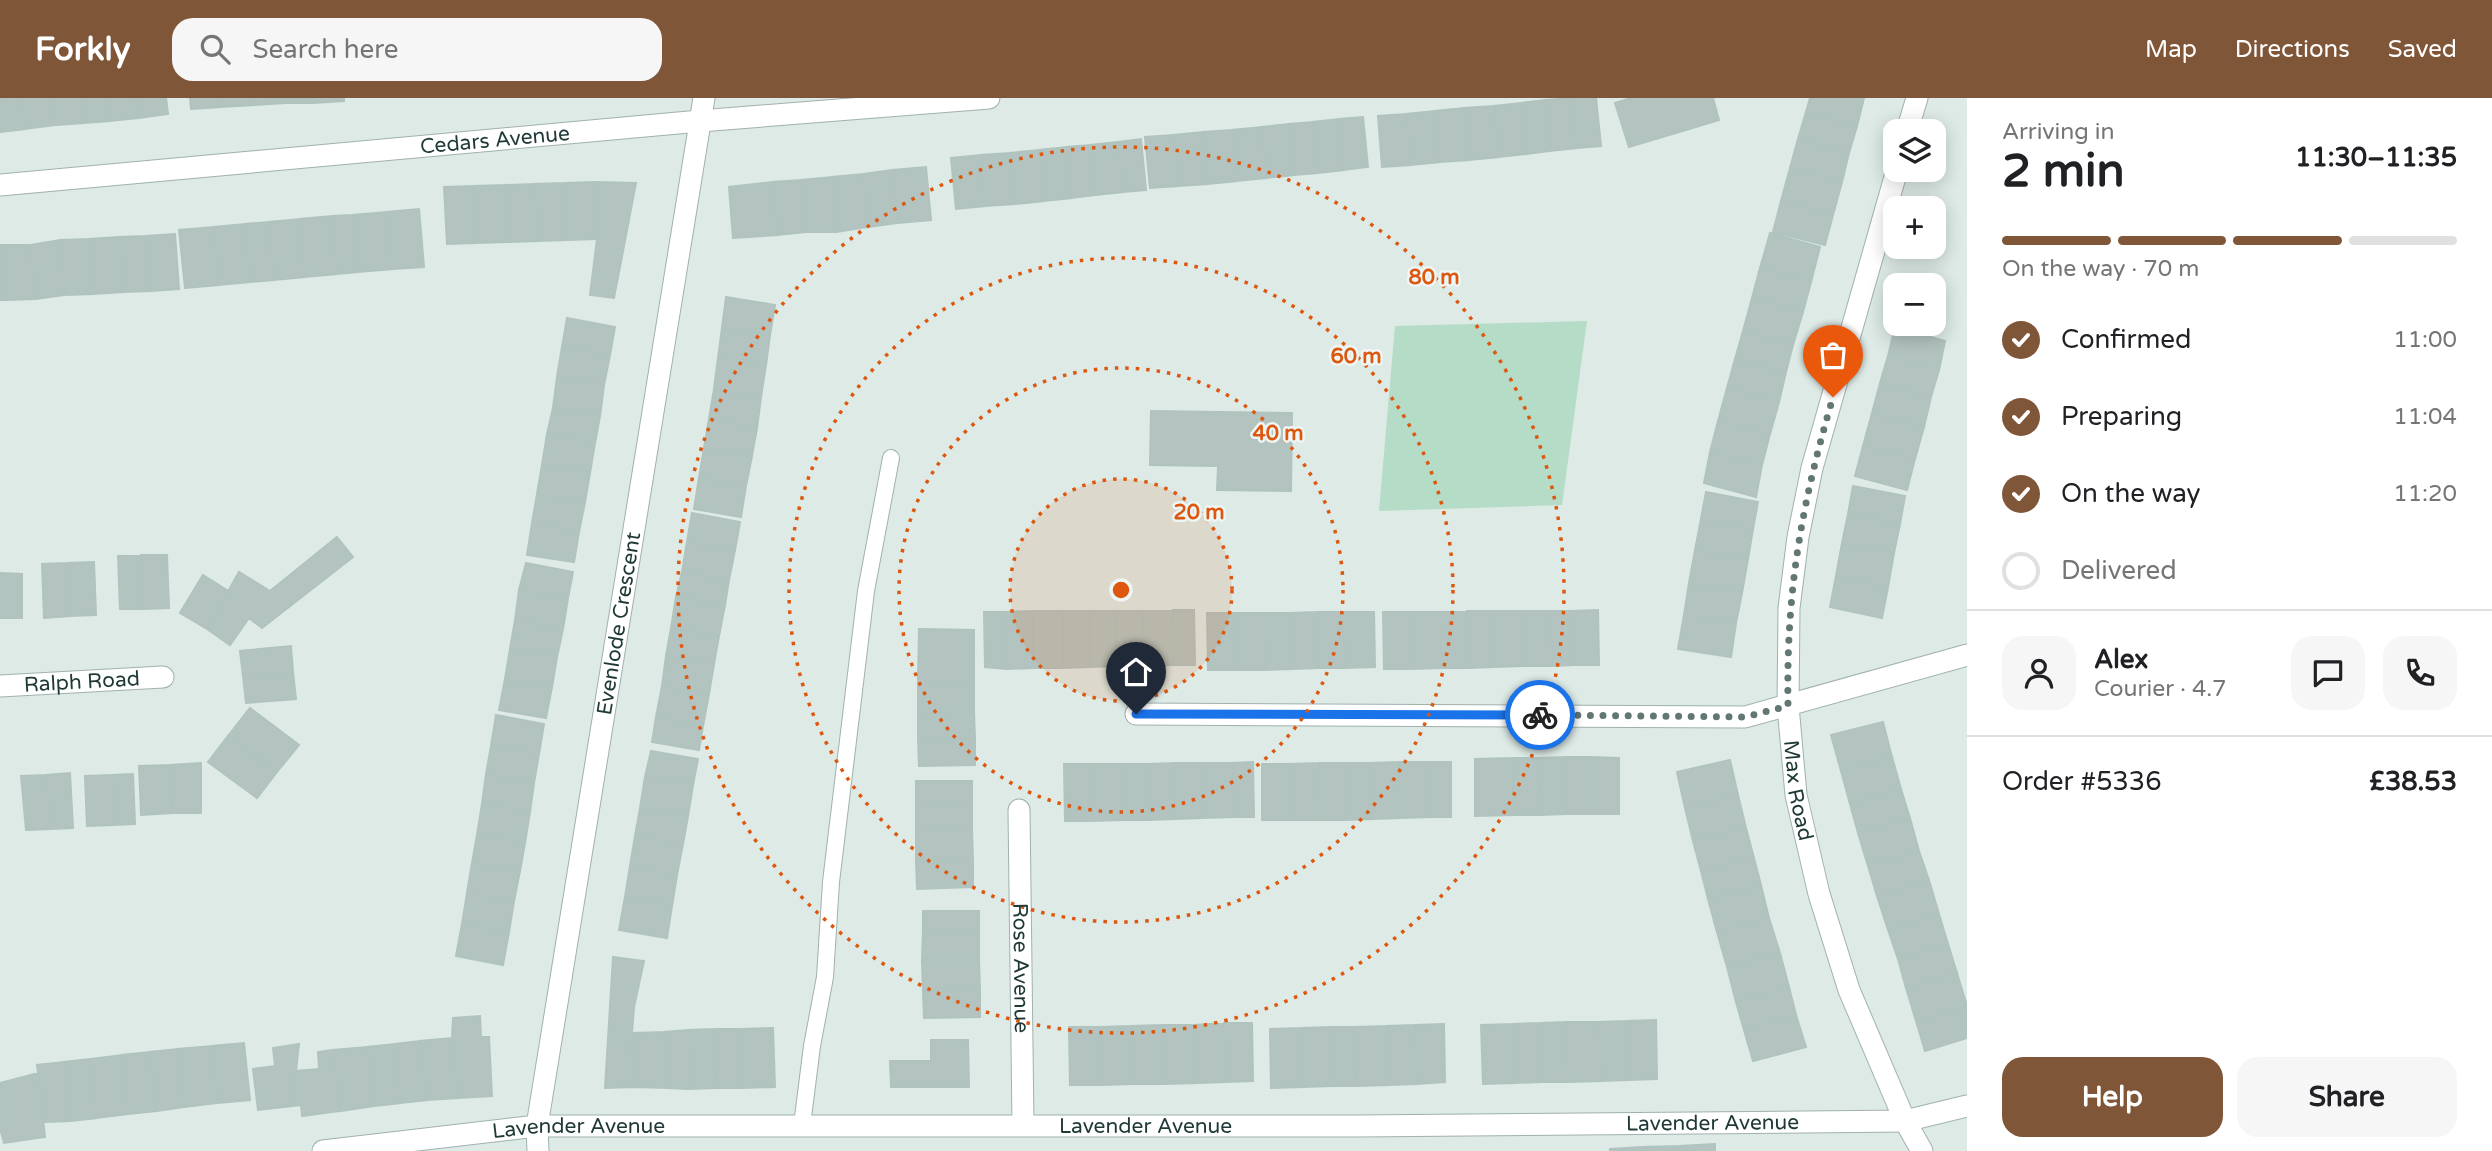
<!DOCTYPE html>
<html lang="en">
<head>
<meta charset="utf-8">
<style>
  body { margin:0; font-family:"Varela Round",sans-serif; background:#f6f6f6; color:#202124; height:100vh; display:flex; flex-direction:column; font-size:26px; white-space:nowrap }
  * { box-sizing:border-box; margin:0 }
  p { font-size:23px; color:#757577 }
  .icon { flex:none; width:38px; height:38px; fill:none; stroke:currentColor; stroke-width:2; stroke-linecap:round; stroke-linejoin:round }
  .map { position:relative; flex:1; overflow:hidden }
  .details { display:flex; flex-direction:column; background:#fff; width:525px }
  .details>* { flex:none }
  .controls { position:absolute; left:1883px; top:21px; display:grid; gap:14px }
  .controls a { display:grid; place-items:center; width:63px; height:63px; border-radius:14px; background:#fff; box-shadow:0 4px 18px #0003; font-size:35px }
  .pin { position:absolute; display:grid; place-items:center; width:60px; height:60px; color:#fff; margin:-72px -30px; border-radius:50% 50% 50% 0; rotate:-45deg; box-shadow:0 0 7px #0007 }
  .pin .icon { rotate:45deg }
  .courier { position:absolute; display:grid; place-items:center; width:70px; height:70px; margin:-35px; border:5px solid #1a73e8; border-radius:50%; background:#fff; color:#222; box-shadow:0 2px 9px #0007 }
  .summary em { font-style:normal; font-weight:800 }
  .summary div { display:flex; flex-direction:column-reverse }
  .summary { display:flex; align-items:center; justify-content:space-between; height:119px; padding:0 35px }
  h1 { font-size:46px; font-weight:800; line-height:52px }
  .bar { display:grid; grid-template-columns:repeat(4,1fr); gap:10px 7px; align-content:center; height:84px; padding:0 35px }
  .bar i { height:9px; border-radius:5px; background:#e0e0e0 }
  .bar .current { background:#805638 }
  .bar p { grid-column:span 4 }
  .line { display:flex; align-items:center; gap:18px; padding:0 35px; border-top:2px solid #e0e0e0 }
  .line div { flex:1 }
  .round { display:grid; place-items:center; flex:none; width:74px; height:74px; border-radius:21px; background:#f6f6f6 }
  ol { padding:0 35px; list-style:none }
  li { display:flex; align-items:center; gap:21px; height:77px }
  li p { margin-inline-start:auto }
  li .icon { padding:7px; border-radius:50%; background:#805638; color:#fff; stroke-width:4 }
  li:last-child { color:#757577 }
  li i { width:38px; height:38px; border:4px solid #e0e0e0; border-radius:50% }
  .primary-button { display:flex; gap:14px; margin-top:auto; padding:14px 35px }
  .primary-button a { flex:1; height:80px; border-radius:21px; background:#805638; color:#fff; font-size:28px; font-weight:800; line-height:80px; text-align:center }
  .primary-button a+a { background:#f6f6f6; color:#202124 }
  header { display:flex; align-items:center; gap:42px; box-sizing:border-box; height:98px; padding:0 35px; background:#805638; color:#fff }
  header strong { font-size:33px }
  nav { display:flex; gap:38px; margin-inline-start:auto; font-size:24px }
  .search { width:490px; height:63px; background:#f6f6f6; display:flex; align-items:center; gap:18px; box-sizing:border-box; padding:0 24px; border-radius:21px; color:#757577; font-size:26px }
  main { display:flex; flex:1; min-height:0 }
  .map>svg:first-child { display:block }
</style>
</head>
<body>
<header>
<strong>Forkly</strong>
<div class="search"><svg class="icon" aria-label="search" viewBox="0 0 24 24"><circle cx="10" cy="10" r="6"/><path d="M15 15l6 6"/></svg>Search here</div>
<nav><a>Map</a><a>Directions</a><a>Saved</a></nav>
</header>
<main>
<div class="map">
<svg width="1967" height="1053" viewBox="0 0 1967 1053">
  <rect width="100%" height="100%" fill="#ddeae6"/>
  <!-- green -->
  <path fill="#b5dcc7" d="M1587 223 1562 407 1379 413 1395 228Z"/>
  <!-- building -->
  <path fill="#b3c4c0" stroke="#b0c3bf" stroke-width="2" d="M0 0H22L25 31 0 34Z
    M22 0H53L56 27 25 31Z
    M53 0H81L84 25 56 27Z
    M81 0H108L110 23 84 25Z
    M108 0H136L138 20 110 23Z
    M136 0H166L168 16 138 20Z
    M190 0H220L221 9 191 11Z
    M220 0H254L255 7 221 9Z
    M254 0H285V5L255 7Z
    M285 0H314V5H285Z
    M314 0H344V3L314 5Z
    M1572 0 1577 50 1550 53 1545 2Z
    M1572 0H1596L1601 48 1577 50Z
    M1631 0H1713L1719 22 1629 49 1615 5Z
    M1810 0H1864L1857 28 1806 14Z
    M1545 2 1550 53 1527 56 1521 5Z
    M1521 5 1527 56 1499 59 1494 8Z
    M1494 8 1499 59 1469 62 1464 10Z
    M1464 10 1469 62 1440 64 1435 13Z
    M1435 13 1440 64 1411 67 1406 16Z
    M1806 14 1857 28 1849 55 1798 41Z
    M1406 16 1411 67 1382 69 1378 18Z
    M1363 19 1368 69 1344 72 1339 21Z
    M1339 21 1344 72 1318 75 1313 24Z
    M1313 24 1318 75 1294 77 1289 26Z
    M1289 26 1294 77 1266 80 1262 29Z
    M1262 29 1266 80 1237 83 1232 32Z
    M1232 32 1237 83 1208 86 1203 34Z
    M1203 34 1208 86 1178 88 1174 37Z
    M1174 37 1178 88 1150 90 1145 39Z
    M1141 41 1146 92 1123 94 1117 44Z
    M1798 41 1849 55 1842 84 1790 70Z
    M1117 44 1123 94 1096 97 1091 47Z
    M1091 47 1096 97 1072 100 1067 49Z
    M1067 49 1072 100 1044 103 1039 52Z
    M1039 52 1044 103 1015 106 1010 55Z
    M1010 55 1015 106 985 108 981 57Z
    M981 57 985 108 956 111 951 60Z
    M926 69 931 122 898 125 893 72Z
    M1790 70 1842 84 1833 117 1781 103Z
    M893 72 898 125 867 129 863 76Z
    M863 76 867 129 836 134 832 79Z
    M832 79 836 134H805L801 82Z
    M801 82 805 134 778 137 772 84Z
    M594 84 636 85 614 200 590 197 597 141Z
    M594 84 597 141 567 142 565 85Z
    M772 84 778 137 733 140 729 89Z
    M565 85 567 142 538 143 535 86Z
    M535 86 538 143 507 144 505 87Z
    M505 87 507 144 476 145 474 88Z
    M474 88 476 145 447 146 444 89Z
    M1781 103 1833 117 1825 147 1773 134Z
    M419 111 424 169 393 171 387 114Z
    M387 114 393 171 358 174 353 117Z
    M353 117 358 174 337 176 332 118Z
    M332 118 337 176 305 179 300 121Z
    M300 121 305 179 274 182 269 124Z
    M269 124 274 182 250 184 245 126Z
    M245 126 250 184 219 187 214 129Z
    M214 129 219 187 185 190 179 132Z
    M1770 135 1820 149 1811 184 1760 170Z
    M175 136 179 191 151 193 146 138Z
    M146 138 151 193 123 194 119 139Z
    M119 139 123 194 93 196 89 141Z
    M89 141 93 196 65 197 61 142Z
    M61 142 65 197 35 201 30 147Z
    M0 147H3L7 202H0Z
    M3 147H30L35 201 7 202Z
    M1760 170 1811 184 1803 214 1752 200Z
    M726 199 775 207 770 237 722 230Z
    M1752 200 1803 214 1793 247 1743 233Z
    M567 220 615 229 610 257 562 249Z
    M1895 229 1945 243 1939 272 1888 258Z
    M722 230 770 237 766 267 718 260Z
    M1743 233 1793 247 1786 274 1735 261Z
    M562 249 610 257 604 287 557 279Z
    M1888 258 1939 272 1931 299 1880 285Z
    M718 260 766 267 761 299 714 291Z
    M1735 261 1786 274 1779 304 1727 290Z
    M557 279 604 287 600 318 553 310Z
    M1880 285 1931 299 1924 329 1872 315Z
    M1727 290 1779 304 1770 336 1718 323Z
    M714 291 761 299 757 330 709 321Z
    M553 310 600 318 595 345 547 336Z
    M1151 313 1292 315 1291 393 1217 392 1218 368 1150 367Z
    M1872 315 1924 329 1915 361 1863 348Z
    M709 321 757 330 752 358 704 350Z
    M1718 323 1770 336 1762 367 1710 354Z
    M547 336 595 345 590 375 542 367Z
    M1863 348 1915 361 1907 392 1855 378Z
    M704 350 752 358 746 388 699 380Z
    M1710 354 1762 367 1756 399 1704 385Z
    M542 367 590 375 585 404 537 396Z
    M699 380 746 388 741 419 694 411Z
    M1853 388 1905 398 1900 426 1848 416Z
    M1706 394 1758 404 1753 431 1701 421Z
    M537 396 585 404 579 434 532 425Z
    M692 415 740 424 735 452 687 444Z
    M1848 416 1900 426 1894 455 1842 445Z
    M1701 421 1753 431 1748 461 1695 452Z
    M532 425 579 434 574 464 527 457Z
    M337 439 353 459 262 530 249 520 230 547 207 531 239 474 270 493Z
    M687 444 735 452 729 482 682 474Z
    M1842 445 1894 455 1888 489 1836 478Z
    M1695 452 1748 461 1742 495 1689 485Z
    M141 457H167L169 510 143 511Z
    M141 457 143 511H120L118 458Z
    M94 464 96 517 70 518 68 465Z
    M68 465 70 518 44 520 42 466Z
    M526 465 573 474 568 500 519 492Z
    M682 474 729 482 725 507 676 499Z
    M0 475 22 476V520H0Z
    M203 477 230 494 207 531 180 515Z
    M1836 478 1888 489 1882 520 1830 509Z
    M1689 485 1742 495 1736 525 1684 517Z
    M519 492 568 500 563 531 515 522Z
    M676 499 725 507 719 538 671 530Z
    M1173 512 1174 567 1144 568 1143 513Z
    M1173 512H1194L1195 567H1174Z
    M1598 512 1599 567H1573L1572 513Z
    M1032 513 1033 570 1006 571 1005 514Z
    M1032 513H1063V570H1033Z
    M1063 513H1090V569L1063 570Z
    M1090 513H1115L1116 568 1090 569Z
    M1115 513H1143L1144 568H1116Z
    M1467 513 1468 570H1442L1440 514Z
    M1467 513H1493L1494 569 1468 570Z
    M1493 513H1520L1522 568 1494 569Z
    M1520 513H1551L1552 568H1522Z
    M1551 513H1572L1573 567 1552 568Z
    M984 514H1005L1006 571 985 569Z
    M1316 514 1318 570 1292 571 1291 515Z
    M1316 514H1344L1345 570H1318Z
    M1344 514H1374L1375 569 1345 570Z
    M1383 514H1410L1411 571H1384Z
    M1410 514H1440L1442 570 1411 571Z
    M1207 515H1233L1234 572H1208Z
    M1233 515H1264L1265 572H1234Z
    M1264 515H1291L1292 571 1265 572Z
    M1684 517 1736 525 1731 559 1678 551Z
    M515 522 563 531 557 559 510 551Z
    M671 530 719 538 714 566 666 558Z
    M919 531 974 532V584H918Z
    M291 548 293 574 243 578 240 553Z
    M510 551 557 559 552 589 505 581Z
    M666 558 714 566 709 596 662 588Z
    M293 574 296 601 246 605 243 578Z
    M505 581 552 589 546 620 499 612Z
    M918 584H974V614L918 615Z
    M662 588 709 596 703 628 656 619Z
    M250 610 299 647 277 674 228 638Z
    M974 614 975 641 918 642V615Z
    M496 617 544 626 539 656 491 648Z
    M656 619 703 628 699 652 652 644Z
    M1883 624 1892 659 1841 673 1831 637Z
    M228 638 277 674 257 700 208 664Z
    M975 641V667L919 668 918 642Z
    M491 648 539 656 534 685 486 676Z
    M651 653 698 661 693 687 645 679Z
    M1565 659H1592V716H1565Z
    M1565 659V716L1540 717 1539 660Z
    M1592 659 1619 660V716H1592Z
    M1892 659 1901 691 1850 706 1841 673Z
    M1513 660H1539L1540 717H1513Z
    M1513 660V717L1475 718V661Z
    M1730 662 1738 697 1685 710 1677 674Z
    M1253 664 1254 719H1233L1232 665Z
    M1399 664H1430L1431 719 1400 720Z
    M1399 664 1400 720 1373 721 1371 665Z
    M1430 664H1451V719H1431Z
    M201 665V715H172L170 667Z
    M1174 665 1175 721 1149 722 1148 666Z
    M1174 665H1202V720L1175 721Z
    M1202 665H1232L1233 719 1202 720Z
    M1319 665H1346V722H1320Z
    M1319 665 1320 722H1289V666Z
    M1346 665H1371L1373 721 1346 722Z
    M1064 666H1091L1092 723H1065Z
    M1091 666H1122V722L1092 723Z
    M1122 666H1148L1149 722H1122Z
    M1262 666H1289V722H1262Z
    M170 667 172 715 141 717 139 668Z
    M70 675 73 730 51 731 46 677Z
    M133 676 135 726 114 727 112 677Z
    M486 676 534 685 530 714 482 706Z
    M46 677 51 731 26 732 21 678Z
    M112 677 114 727 87 728 85 678Z
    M645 679 693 687 688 718 640 710Z
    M916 683H972V705H916Z
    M1901 691 1910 720 1858 735 1850 706Z
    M1738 697 1746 730 1693 743 1685 710Z
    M916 705H972V732H916Z
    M482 706 530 714 525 745 477 737Z
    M640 710 688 718 683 746 635 738Z
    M1910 720 1919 753 1868 768 1858 735Z
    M1746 730 1754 760 1701 773 1693 743Z
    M916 732H972L973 763H916Z
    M477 737 525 745 520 773 472 765Z
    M635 738 683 746 677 777 630 768Z
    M1919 753 1929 782 1877 798 1868 768Z
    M1754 760 1761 787 1708 801 1701 773Z
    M916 763H973V789L917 791Z
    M472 765 520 773 514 803 467 795Z
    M630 768 677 777 672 808 625 799Z
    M1929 782 1939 816 1888 832 1877 798Z
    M1761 787 1769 820 1717 834 1708 801Z
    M467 795 514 803 509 834 462 826Z
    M625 799 672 808 667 840 619 832Z
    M923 813H979V834H923Z
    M1939 816 1948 846 1898 861 1888 832Z
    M1769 820 1780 855 1727 869 1717 834Z
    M462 826 509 834 503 867 456 858Z
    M923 834H979V862H922Z
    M1948 846 1957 875 1906 890 1898 861Z
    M1780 855 1789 889 1736 904 1727 869Z
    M613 859 644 863 634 909 631 947 634 989 605 990Z
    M922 862H979L980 892 923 893Z
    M1957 875 1967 908 1916 923 1906 890Z
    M1789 889 1796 917 1744 932 1736 904Z
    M980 892V919L924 920 923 893Z
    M1967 908V940L1925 953 1916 923Z
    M1796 917 1806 949 1753 963 1744 932Z
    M480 918 481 939H489L492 998 458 1000 452 940 453 920Z
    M1656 922 1657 981 1628 982 1627 923Z
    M1627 923 1628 982 1601 983 1599 924Z
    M1566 924 1568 984H1542L1541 925Z
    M1566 924H1599L1601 983 1568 984Z
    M1224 925 1225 984 1197 985 1195 927Z
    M1224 925H1252L1253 983 1225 984Z
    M1541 925 1542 984 1515 985 1513 926Z
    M1444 926 1445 984 1417 986 1415 927Z
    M1513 926 1515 985 1483 986 1481 927Z
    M1162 927 1164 986H1132L1131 928Z
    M1162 927H1195L1197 985 1164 986Z
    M1415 927 1417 986 1389 987 1387 928Z
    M1131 928 1132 986 1102 987 1101 929Z
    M1387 928 1389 987 1356 988 1355 929Z
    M1069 929H1101L1102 987H1070Z
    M1329 929 1331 988 1304 989 1302 930Z
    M1329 929H1355L1356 988H1331Z
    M773 930 775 989 742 990 741 931Z
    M1302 930 1304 989 1271 990 1270 931Z
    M715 931 716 990 689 991 688 932Z
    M715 931H741L742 990H716Z
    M688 932 689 991 668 990 664 934Z
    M664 934 668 990 634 989 632 935Z
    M452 940 458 1000 427 1002 420 943Z
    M931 942H968L969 989H891L890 963H931Z
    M420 943 427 1002 401 1005 395 946Z
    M244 945 250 1002 218 1005 212 948Z
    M299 946 292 1008 258 1012 253 971 275 968 273 950Z
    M395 946 401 1005 375 1008 367 949Z
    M212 948 218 1005 185 1009 178 951Z
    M367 949 375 1008 340 1013 333 952Z
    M178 951 185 1009 156 1013 150 954Z
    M333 952 340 1013 302 1018 301 1007 292 1008 296 973 319 971 318 954Z
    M150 954 156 1013 129 1016 122 957Z
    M122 957 129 1016 97 1020 90 961Z
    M90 961 97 1020 71 1023 64 964Z
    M64 964 71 1023 44 1024 37 967Z
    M38 975 45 1039 4 1045 0 1030V985Z
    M1715 1046V1053H1680V1048Z
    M1680 1048V1053H1642V1049Z
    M1642 1049V1053H1610V1051Z"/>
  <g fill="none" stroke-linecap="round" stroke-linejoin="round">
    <!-- lane casing -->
    <g stroke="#a0b1ae" stroke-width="18">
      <path id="lane" d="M802 1027 812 948 825 879 831 784 866 493 891 360"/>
    </g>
    <!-- street casing -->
    <g stroke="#a0b1ae" stroke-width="23">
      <g id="street">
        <path d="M1907 33 1917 0"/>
        <path id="s1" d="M1897 72 1812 370 1798 439 1789 510 1788 608 1796 697 1819 796 1849 892 1905 1023 1922 1053"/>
        <path id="s2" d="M0 87 700 23 989 0"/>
        <path id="s3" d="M0 588 163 579"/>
        <path d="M1136 616 1745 619 1967 557"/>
        <path id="s4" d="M1019 712 1023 1027"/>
        <path id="s5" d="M323 1053 537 1028H1357L1905 1023 1967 1008"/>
        <path id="s6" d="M538 1053 537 1028 704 0"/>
      </g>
    </g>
    <!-- lane -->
    <use href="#lane" stroke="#fff" stroke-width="16"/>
    <!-- street -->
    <use href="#street" stroke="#fff" stroke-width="21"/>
  </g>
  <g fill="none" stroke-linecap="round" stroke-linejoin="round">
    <!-- done -->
    <path stroke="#627774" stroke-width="7" stroke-dasharray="0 12.6" d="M1540 617 1745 619 1788 608C1786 494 1801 408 1833 299"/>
    <!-- route -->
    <path stroke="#1a73e8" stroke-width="9" d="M1136 616 1540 617"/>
  </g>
  <!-- distance rings -->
  <circle cx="1121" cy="492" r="111" fill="#de570e" fill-opacity=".12"/>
  <g fill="none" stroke="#de570e" stroke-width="3.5" stroke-dasharray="3.5 7">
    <circle cx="1121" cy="492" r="111"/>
    <circle cx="1121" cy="492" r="222"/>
    <circle cx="1121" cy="492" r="332"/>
    <circle cx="1121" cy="492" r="443"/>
  </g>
  <g text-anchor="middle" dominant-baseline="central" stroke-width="5" stroke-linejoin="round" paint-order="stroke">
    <!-- street labels -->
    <g font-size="21" fill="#1f3937" stroke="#edf6f4">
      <text stroke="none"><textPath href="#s2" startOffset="497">Cedars Avenue</textPath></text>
      <text stroke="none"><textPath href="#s6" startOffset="534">Evenlode Crescent</textPath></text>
      <text stroke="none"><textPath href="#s3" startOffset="82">Ralph Road</textPath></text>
      <text stroke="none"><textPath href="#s1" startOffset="635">Max Road</textPath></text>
      <text stroke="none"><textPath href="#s4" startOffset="158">Rose Avenue</textPath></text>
      <text stroke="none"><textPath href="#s5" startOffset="1391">Lavender Avenue</textPath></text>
      <text stroke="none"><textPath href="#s5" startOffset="824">Lavender Avenue</textPath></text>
      <text stroke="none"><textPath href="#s5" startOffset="257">Lavender Avenue</textPath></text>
    </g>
  </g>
  <circle cx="1121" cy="492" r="10" fill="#de570e" stroke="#edf6f4" stroke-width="3.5"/>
  <g font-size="21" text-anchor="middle" font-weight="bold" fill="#de570e" stroke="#edf6f4" stroke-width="5" stroke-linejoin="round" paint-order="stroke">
    <text x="1434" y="186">80 m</text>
    <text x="1356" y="265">60 m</text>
    <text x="1278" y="342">40 m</text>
    <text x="1199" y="421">20 m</text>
  </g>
</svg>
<div class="controls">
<a><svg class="icon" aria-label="layers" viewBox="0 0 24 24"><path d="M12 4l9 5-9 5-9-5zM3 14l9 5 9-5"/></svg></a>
<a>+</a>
<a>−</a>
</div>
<div class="pin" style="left:1833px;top:299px;background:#ea580c"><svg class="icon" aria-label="bag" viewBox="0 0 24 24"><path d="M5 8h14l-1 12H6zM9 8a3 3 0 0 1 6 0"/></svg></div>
<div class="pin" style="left:1136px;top:616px;background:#1f2937"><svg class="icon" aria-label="home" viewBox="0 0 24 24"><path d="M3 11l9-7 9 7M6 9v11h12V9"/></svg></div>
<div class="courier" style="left:1540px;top:617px"><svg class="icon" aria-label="bike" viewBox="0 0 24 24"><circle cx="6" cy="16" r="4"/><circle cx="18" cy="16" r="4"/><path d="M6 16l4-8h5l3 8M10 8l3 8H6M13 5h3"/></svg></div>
</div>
<section class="details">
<div class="summary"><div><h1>2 min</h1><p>Arriving in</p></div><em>11:30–11:35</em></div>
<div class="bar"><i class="current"></i><i class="current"></i><i class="current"></i><i></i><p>On the way · 70 m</p></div>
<ol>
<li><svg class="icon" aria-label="check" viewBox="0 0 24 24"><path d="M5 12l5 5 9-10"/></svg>Confirmed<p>11:00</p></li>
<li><svg class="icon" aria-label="check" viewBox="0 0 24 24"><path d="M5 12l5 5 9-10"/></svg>Preparing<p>11:04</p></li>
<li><svg class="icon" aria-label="check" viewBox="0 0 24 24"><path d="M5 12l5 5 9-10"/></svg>On the way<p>11:20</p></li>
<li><i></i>Delivered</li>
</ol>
<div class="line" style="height:126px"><a class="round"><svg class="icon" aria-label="person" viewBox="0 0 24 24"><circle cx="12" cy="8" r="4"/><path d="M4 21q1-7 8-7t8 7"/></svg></a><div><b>Alex</b><p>Courier · 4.7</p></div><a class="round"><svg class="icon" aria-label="chat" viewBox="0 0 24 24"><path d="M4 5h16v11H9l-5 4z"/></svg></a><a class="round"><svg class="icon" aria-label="phone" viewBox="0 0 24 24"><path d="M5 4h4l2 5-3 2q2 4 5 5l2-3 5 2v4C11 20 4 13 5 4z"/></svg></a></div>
<div class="line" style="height:91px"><div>Order #5336</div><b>£38.53</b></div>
<div class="primary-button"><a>Help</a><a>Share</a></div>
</section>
</main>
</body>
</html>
